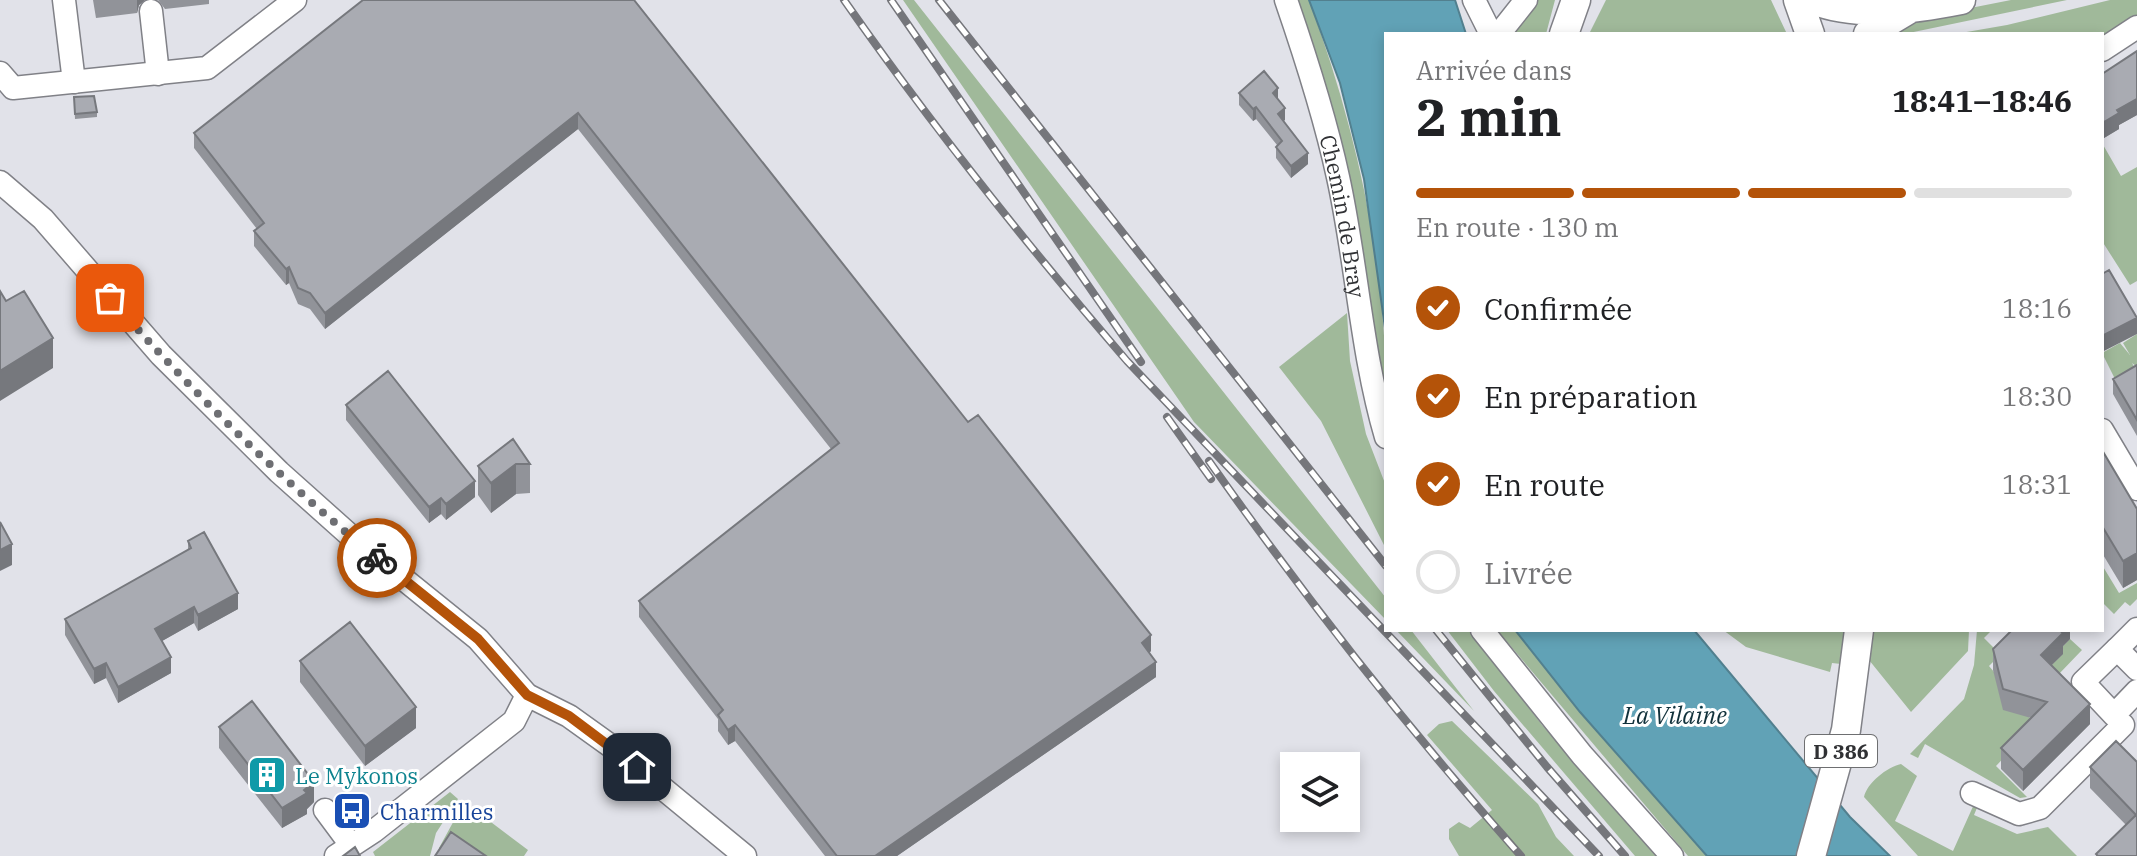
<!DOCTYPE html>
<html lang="fr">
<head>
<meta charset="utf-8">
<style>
  body { margin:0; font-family:"IBM Plex Serif",serif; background:#f2f2f2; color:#202124; height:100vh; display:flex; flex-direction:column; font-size:30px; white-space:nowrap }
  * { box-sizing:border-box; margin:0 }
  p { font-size:26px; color:#757577 }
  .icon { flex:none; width:44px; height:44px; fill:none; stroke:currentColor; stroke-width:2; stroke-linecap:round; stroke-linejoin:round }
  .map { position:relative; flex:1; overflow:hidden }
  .drawer { position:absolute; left:1384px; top:32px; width:720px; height:600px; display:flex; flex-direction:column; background:#fff; border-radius:0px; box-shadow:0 4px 12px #0003 }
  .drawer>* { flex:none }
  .controls { position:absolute; left:1280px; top:752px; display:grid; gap:16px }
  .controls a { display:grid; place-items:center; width:80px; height:80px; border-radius:0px; background:#fff; box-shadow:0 4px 12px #0003; font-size:40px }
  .pin { position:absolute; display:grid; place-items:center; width:68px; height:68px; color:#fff; margin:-34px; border-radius:16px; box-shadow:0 4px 12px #0006 }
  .courier { position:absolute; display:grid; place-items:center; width:80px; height:80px; margin:-40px; border:6px solid #b45309; border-radius:50%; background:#fff; color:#222; box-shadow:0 2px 10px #0007 }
  .head em { font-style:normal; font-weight:700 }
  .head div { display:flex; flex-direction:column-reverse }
  .head { display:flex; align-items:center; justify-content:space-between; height:136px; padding:0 32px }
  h1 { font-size:52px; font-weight:700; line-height:60px }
  .bar { display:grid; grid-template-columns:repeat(4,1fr); gap:12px 8px; align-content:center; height:96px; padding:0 32px }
  .bar i { height:10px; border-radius:6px; background:#e0e0e0 }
  .bar .active { background:#b45309 }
  .bar p { grid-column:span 4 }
  ol { padding:0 32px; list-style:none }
  li { display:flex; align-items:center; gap:24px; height:88px }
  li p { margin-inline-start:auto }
  li .icon { padding:8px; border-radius:50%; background:#b45309; color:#fff; stroke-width:4 }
  li:last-child { color:#757577 }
  li i { width:44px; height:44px; border:4px solid #e0e0e0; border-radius:50% }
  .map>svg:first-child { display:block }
</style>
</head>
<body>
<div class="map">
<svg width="2137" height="856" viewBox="0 0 2137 856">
  <rect width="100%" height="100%" fill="#e1e2e9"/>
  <!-- green -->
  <path fill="#a0b99a" d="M903 0H914L1386 598V620L1194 422Z
    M1294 0H1309C1356 128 1386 260 1386 396L1351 181Z
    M1538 0H1555L1546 34H1512Z
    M1606 0H1771L1787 34H1589Z
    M2011 0H2067L1904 34H1881L1925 17Z
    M2110 0H2137V15L2102 40V34H1955L2007 25Z
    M2102 143 2121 176 2137 167V281L2130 285 2102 241Z
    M1347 313 1350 361 1366 434 1386 486V549L1321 421 1279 367Z
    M2137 334V367L2132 363 2137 372 2120 389 2102 353 2120 343 2130 355 2123 343Z
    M2102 565 2119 593 2137 583V599L2130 606 2125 602 2114 614 2102 602Z
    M1396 630H1411L1474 711Z
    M1447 630H1470L1542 725 1658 856H1635L1494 691Z
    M1497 630H1515L1580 712 1707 856H1688Z
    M1723 630H1847L1841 664 1832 663 1830 672 1746 647Z
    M1873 630H1969L1968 651 1911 712 1869 660Z
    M1977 630H1992L1984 638 1995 649 2025 630 1989 666 2017 699 2014 702 2036 724 1996 766 2027 797 2020 798 1925 744 1918 758 1910 754 1964 699 1974 665Z
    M2070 639 2082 650 2058 675 2049 667 2062 654 2059 650Z
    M1452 721 1538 804 1556 837 1574 856H1459L1449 839V829L1459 822 1470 828 1492 810 1427 735 1439 724Z
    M1901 764 1917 776 1895 821 1953 851 1975 802 1979 803 1974 815 2017 834 2048 827 2077 856H1918L1864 797C1867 783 1887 767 1901 764Z
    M450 792 458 799 436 833 430 856H375L373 852Z
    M463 804H467L528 850 524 856H439V848Z"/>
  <!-- water -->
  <path fill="#61a2b6" stroke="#52808f" stroke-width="2" d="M1309 0H1455L1466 34H1386V335L1364 179 1340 83Z
    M1515 630H1694L1850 817 1890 856H1707L1580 712Z"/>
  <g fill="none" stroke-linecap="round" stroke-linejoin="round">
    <!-- minor casing -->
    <g stroke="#808187" stroke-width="25">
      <g id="minor">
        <path d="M64 0 74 82"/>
        <path id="s1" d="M1286 0C1306 58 1325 117 1338 177 1357 263 1361 352 1386 437"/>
        <path d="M1474 0 1491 34"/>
        <path d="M151 11 158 74"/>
        <path d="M1499 34 1526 0"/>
        <path d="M2102 50 2137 27"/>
        <path d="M0 73 13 88 207 68 295 0"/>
        <path d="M0 182 43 219 161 355 279 472 354 539 478 639 527 695 569 716 615 749 745 856"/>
        <path d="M2102 430 2137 489"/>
        <path d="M1482 630 1582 755 1672 856"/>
        <path d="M2117 649 2137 629"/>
        <path d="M2137 669 2117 649 2083 682 2114 715 2137 691"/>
        <path d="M1972 793 2019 814 2040 808 2123 725"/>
        <path d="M325 810 351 845"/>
        <path d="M336 856 374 831 514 721 527 695"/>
      </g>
    </g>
    <!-- major casing -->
    <g stroke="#808187" stroke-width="31">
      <path id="major" d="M1798 0 1810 34
        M1813 0C1859 18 1915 9 1961 0
        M1564 34 1576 0
        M1868 34 1908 10
        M1811 856 1846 730 1859 630"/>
    </g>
    <!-- minor -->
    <use href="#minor" stroke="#fff" stroke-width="22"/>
    <!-- major -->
    <use href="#major" stroke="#fff" stroke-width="28"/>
    <!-- rail casing -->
    <g stroke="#75767b" stroke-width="8">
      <path id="rail" d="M844 0C932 126 1027 245 1127 361L1599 856
        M891 0 1141 362
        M939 0 1386 566
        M1167 417 1211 479
        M1209 461C1306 599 1409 730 1521 856
        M1436 630 1547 767 1625 856"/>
    </g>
    <!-- rail -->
    <use href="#rail" stroke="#fff" stroke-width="5" stroke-dasharray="15" stroke-linecap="butt"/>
  </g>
  <!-- wall -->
  <path fill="#919399" d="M93 0H145L139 5 137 13 96 18Z
    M158 0H209V4L165 9Z
    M634 0 968 422 1151 651 1149 653 1156 677 897 856H825L735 741 728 745 718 731V719L639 617V601L831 449 578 129 325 329 310 309 298 304 289 283 286 285 254 246V231L257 229 194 148V133Z
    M2137 51V115L2119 125V129L2104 138 2102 135V74Z
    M1239 93 1278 99 1285 120 1283 121 1308 164 1291 178 1276 158V147L1277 145 1256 119 1253 121 1239 105Z
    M74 97 97 112V117L75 119Z
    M2137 365V436L2113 394V379Z
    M346 405 475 497 446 520 441 514 429 523 346 420Z
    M2102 450 2137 509V580L2123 588 2102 553Z
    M530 464V493L516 494 491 513 478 495V466Z
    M188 541 238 609 198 631 194 623 162 641 171 673 118 703 106 678 94 684 65 635V619L188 550Z
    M2070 630V639L2063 646V654L2052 665 2090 724 2023 791 2001 769V748L2031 718 2003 710 1993 670V649Z
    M300 661 416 728 365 766 300 682Z
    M219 727 314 802 307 809V814L282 828 219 748Z
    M2137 762V856H2096V854L2126 825 2090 788V767Z"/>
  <!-- shaded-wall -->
  <path fill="#76787d" d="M137 0H145L139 5 137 13Z
    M1278 88V99L1273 93Z
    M2137 99V115L2119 125V129L2104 138V122L2117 110Z
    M1256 107V119L1253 121V109Z
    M1285 108V120L1278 125V114Z
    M578 113V129L325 329V313Z
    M1308 153V164L1291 178V166Z
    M289 267V283L286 285V269Z
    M2137 318V334L2102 352V336Z
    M53 338V368L0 401V371Z
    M516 464V494L491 513V483Z
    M475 481V497L446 520V504Z
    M441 498V514L429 523V507Z
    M12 544V565L0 571V550Z
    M2137 553V580L2123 588V561Z
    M238 593V609L198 631V615Z
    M194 607V623L155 645V629Z
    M2059 630H2070V639L2063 646V654L2041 675V655Z
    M1151 635V651L1142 659V643Z
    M171 657V673L118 703V687Z
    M1156 662V677L897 856H875Z
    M106 663V678L94 684V669Z
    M2090 704V724L2023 791V770Z
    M416 707V728L365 766V746Z
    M735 725V741L728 745V730Z
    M314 782V802L307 809V814L282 828V808Z"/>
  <!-- building -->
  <path fill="#a9abb2" stroke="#76787d" stroke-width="2" d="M363 0H634L968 422 978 415 1151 635 1142 643 1156 662 875 856H837L735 725 728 730 718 715 723 710 639 601 839 443 578 113 325 313 310 293 298 288 289 267 286 269 254 231 264 223 194 133Z
    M2137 51V99L2117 110 2119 113 2104 122 2102 119V74Z
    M1264 71 1278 88 1273 93 1285 108 1278 114 1308 153 1291 166 1276 147 1282 141 1256 107 1253 109 1239 93Z
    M94 96 97 112 75 114 74 97Z
    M2109 270 2137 318 2102 336V274Z
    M0 291 6 301 24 291 53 338 0 371Z
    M2137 365V420L2113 379Z
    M388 371 475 481 446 504 441 498 429 507 346 405Z
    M513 439 530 464H516L491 483 478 466Z
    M2102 450 2137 509V553L2123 561 2102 526Z
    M0 522 12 544 0 550Z
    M204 532 238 593 198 615 194 607 155 629 171 657 118 687 106 663 94 669 65 619 191 548 188 541Z
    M350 622 416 707 365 746 300 661Z
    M2012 630H2059L2063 633 2041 655 2090 704 2023 770 2001 748 2047 702 2003 689 1993 649Z
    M252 701 314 782 304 790 307 793 282 808 219 727Z
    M2116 741 2137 762V856H2098L2096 854 2136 815 2090 767Z
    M451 832 486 856H435Z
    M355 847 360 856H343Z"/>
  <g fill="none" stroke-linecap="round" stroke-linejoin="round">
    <!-- done -->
    <path stroke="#6e6f73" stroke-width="8" stroke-dasharray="0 14.4" d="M110 298C191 391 281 480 377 558"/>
    <!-- route -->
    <path stroke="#b45309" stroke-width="10" d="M377 558 478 639 527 695 569 716 637 767"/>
  </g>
  <!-- icons -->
  <defs>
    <g id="building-square" transform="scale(2)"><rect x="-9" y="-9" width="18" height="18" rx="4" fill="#0f9aa8" stroke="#fff"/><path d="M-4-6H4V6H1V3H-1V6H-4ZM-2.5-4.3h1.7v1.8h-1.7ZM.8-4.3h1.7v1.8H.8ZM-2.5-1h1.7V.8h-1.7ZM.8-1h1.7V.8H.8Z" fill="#fff"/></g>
    <g id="bus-square" transform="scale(2)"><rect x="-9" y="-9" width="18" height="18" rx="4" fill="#1a4fb4" stroke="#fff"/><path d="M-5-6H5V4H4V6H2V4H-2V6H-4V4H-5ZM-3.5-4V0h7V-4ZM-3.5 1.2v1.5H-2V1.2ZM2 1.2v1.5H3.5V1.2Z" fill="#fff"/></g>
  </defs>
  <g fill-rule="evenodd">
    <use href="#building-square" x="267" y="775"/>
    <use href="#bus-square" x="352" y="811"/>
  </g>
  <g text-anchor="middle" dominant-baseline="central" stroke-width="6" stroke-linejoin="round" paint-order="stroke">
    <!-- shield labels -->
    <rect fill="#fff" stroke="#6e6f71" stroke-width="2" x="1805" y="735" width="72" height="32" rx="6"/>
    <g font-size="20" font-weight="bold" fill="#303134">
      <text x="1841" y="751">D 386</text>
    </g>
    <!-- street labels -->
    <g font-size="22" fill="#303134" stroke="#fff">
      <text stroke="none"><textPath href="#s1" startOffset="224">Chemin de Bray</textPath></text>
    </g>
    <!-- culture labels -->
    <g font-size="22" fill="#0d838f" stroke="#fff" text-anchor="start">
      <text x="295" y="775">Le Mykonos</text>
    </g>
    <!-- transit labels -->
    <g font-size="22" fill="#164399" stroke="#fff" text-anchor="start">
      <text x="380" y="811">Charmilles</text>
    </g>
    <!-- water labels -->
    <g font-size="24" font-style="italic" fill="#11313b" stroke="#fff">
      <text x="1675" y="715">La Vilaine</text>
    </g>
  </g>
</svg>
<div class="controls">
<a><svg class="icon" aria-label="layers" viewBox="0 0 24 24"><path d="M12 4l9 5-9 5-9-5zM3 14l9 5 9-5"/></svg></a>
</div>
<div class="pin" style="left:110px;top:298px;background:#ea580c"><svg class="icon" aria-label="bag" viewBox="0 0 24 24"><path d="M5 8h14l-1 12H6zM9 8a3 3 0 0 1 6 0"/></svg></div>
<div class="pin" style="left:637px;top:767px;background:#1f2937"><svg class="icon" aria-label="home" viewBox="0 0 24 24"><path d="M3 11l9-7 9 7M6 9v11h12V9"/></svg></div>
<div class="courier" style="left:377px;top:558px"><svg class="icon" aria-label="bike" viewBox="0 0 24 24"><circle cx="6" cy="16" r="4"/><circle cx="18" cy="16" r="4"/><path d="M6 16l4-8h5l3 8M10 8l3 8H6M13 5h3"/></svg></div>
<section class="drawer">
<div class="head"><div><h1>2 min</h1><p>Arrivée dans</p></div><em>18:41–18:46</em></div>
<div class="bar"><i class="active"></i><i class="active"></i><i class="active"></i><i></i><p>En route · 130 m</p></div>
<ol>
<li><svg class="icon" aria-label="check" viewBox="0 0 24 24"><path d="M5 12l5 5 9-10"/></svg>Confirmée<p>18:16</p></li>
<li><svg class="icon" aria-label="check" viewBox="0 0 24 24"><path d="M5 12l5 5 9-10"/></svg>En préparation<p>18:30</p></li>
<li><svg class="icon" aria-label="check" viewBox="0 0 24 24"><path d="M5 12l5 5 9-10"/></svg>En route<p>18:31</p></li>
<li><i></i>Livrée</li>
</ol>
</section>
</div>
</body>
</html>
